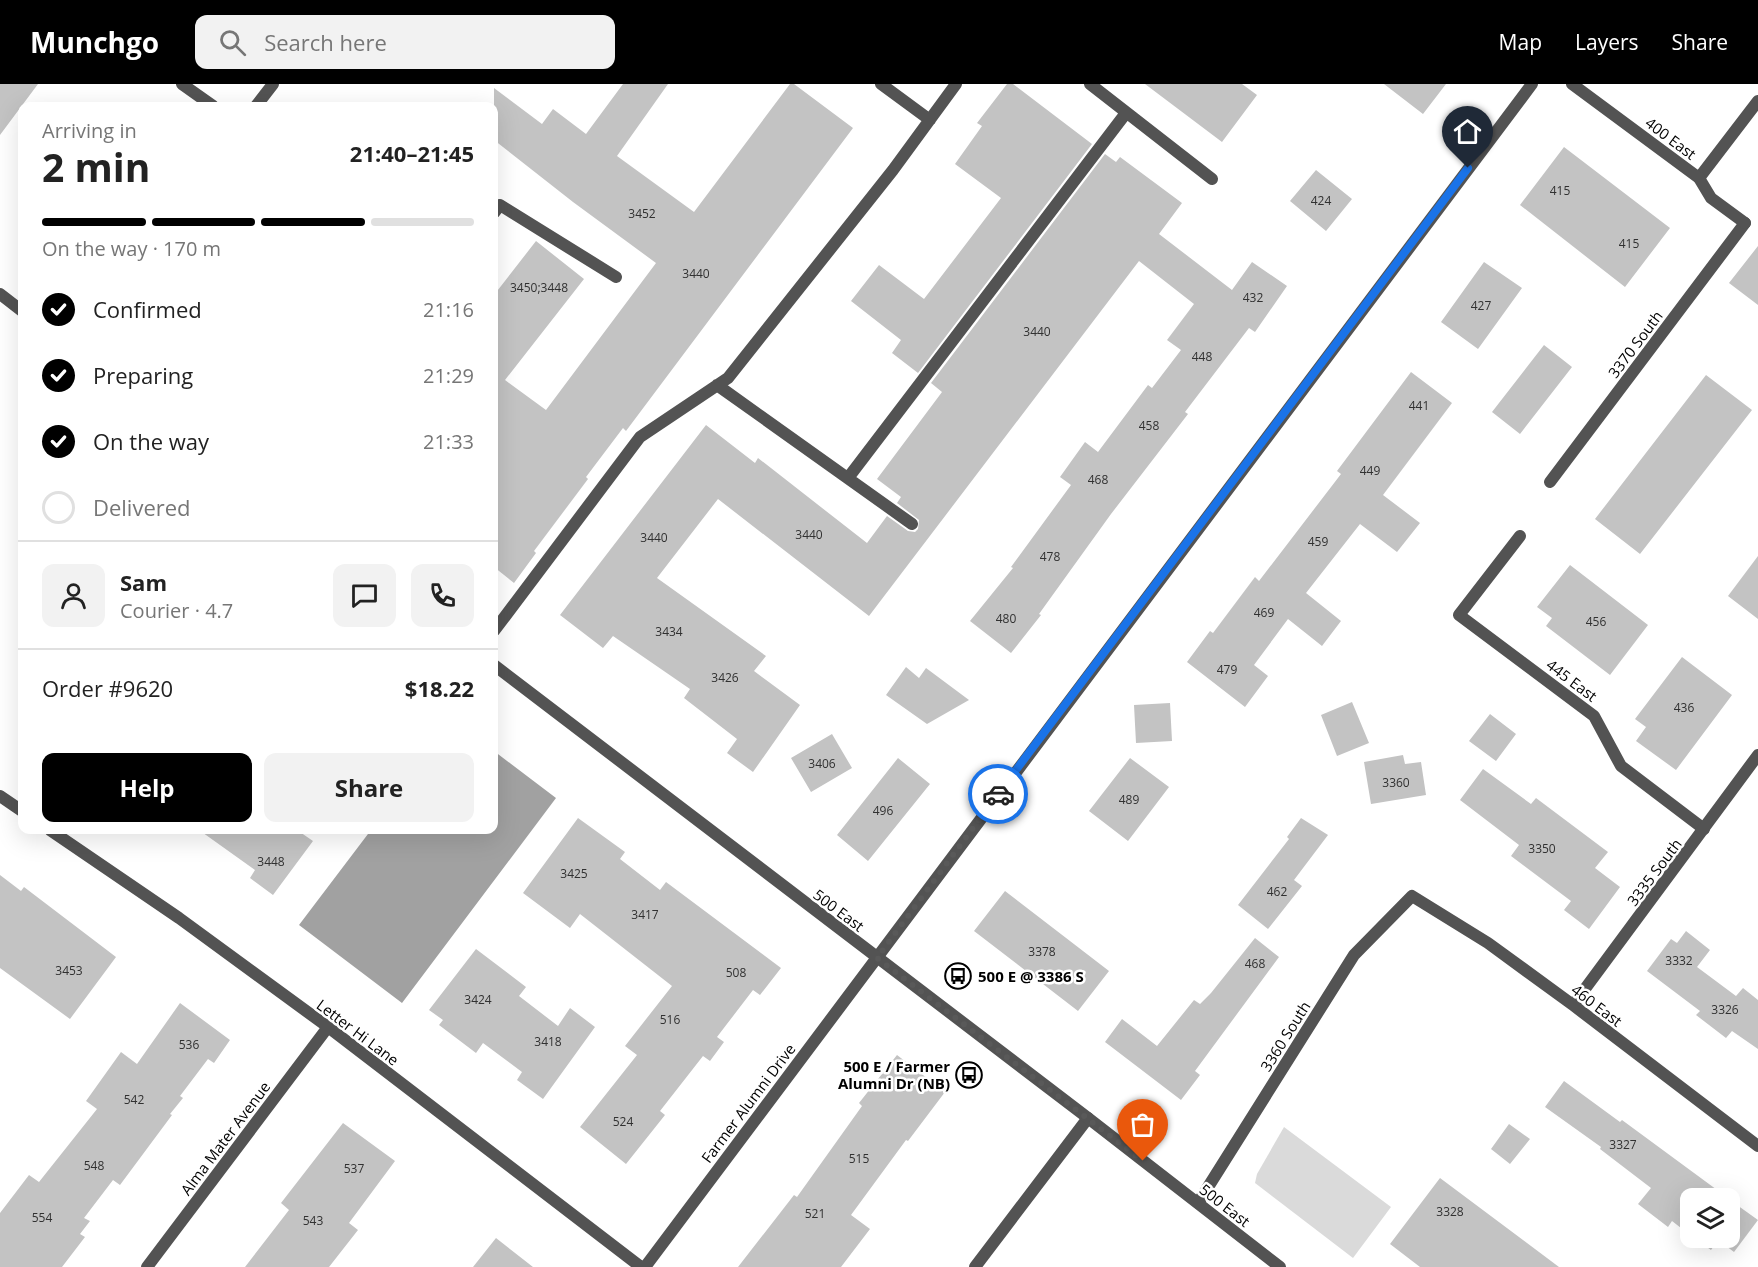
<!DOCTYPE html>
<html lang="en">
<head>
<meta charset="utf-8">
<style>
  body { margin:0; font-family:"Open Sans",sans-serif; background:#f2f2f2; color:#222; height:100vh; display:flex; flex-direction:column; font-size:22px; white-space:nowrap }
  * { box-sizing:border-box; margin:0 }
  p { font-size:20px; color:#767676 }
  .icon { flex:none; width:33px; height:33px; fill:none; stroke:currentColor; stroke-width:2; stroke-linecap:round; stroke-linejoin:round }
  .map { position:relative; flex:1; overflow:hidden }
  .panel { position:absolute; left:18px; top:18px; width:480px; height:732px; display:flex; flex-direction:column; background:#fff; border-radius:12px; box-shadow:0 6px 24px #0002 }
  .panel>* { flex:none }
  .tools { position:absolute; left:1680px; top:1104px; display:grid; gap:12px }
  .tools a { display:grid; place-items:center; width:60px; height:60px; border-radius:12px; background:#fff; box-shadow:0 6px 24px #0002; font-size:30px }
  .pin { position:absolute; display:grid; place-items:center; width:51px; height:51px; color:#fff; margin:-62px -26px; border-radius:50% 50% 50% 0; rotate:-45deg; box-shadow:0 0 6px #0007 }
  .pin .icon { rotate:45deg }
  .courier { position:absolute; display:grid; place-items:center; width:60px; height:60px; margin:-30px; border:4px solid #1a73e8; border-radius:50%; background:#fff; color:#222; box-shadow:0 2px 8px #0007 }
  .head em { font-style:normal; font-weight:700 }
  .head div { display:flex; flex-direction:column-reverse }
  .head { display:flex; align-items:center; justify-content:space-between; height:102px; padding:0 24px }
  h1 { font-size:39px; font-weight:700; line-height:45px }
  .bar { display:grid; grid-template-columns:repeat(4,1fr); gap:9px 6px; align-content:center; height:72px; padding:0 24px }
  .bar i { height:8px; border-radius:4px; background:#e0e0e0 }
  .bar .active { background:#000 }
  .bar p { grid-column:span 4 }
  .line { display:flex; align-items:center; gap:15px; padding:0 24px; border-top:2px solid #e0e0e0 }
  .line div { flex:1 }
  .round { display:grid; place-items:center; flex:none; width:63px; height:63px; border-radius:12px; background:#f2f2f2 }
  ol { padding:0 24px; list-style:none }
  li { display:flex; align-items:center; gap:18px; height:66px }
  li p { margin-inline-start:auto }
  li .icon { padding:6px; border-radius:50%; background:#000; color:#fff; stroke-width:4 }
  li:last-child { color:#767676 }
  li i { width:33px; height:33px; border:3px solid #e0e0e0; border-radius:50% }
  .primary-button { display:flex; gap:12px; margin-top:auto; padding:12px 24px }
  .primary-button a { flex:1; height:69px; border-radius:12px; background:#000; color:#fff; font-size:24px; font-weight:700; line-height:69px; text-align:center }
  .primary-button a+a { background:#f2f2f2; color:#222 }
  header { display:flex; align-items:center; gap:36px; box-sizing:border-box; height:84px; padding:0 30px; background:#000; color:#fff }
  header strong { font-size:28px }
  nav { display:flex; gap:33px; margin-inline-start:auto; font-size:21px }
  .search { width:420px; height:54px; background:#f2f2f2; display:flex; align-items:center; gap:15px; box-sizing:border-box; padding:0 21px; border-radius:12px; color:#767676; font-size:22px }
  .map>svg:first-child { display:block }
</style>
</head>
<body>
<header>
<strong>Munchgo</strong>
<div class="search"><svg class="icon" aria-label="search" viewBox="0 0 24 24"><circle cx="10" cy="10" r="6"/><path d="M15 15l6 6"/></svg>Search here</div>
<nav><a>Map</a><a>Layers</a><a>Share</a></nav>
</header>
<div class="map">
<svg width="1758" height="1183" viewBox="0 0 1758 1183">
  <rect width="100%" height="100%" fill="#fff"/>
  <!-- green -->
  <path fill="#dadada" d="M1284 1043 1391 1123 1353 1174 1255 1099 1257 1090Z"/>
  <!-- water -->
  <path fill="#a1a1a1" d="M494 667 556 714 402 919 299 841 371 746H494Z"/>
  <!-- building -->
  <path fill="#c3c3c3" d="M0 0H38L0 51Z
    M623 0H668L617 72 694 128 790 0H794L853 44 626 347 623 344 586 393 588 395 534 467 536 469 514 499 494 483V211L536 157 584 195 505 296 546 326 656 179 573 118 494 56V4L542 40 553 25 586 50Z
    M1007 0H1013L1092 60 918 289 892 269 901 256 851 217 879 181 924 215 1001 114 955 80 982 42 977 39Z
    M1145 0H1242L1257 11 1222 58Z
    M1384 0H1446L1423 30Z
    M1564 63 1670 144 1625 203 1520 121Z
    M1105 70 1116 78 1120 73 1182 119 1159 150 1232 206 1252 178 1287 202 1255 248 1249 244 1185 328 1188 330 1111 430 1039 530 1041 531 1011 569 970 537 1013 484 1011 483 1071 401 1060 393 1085 358 1098 368 1148 301 1152 304 1181 266 1167 256 1194 220 1139 177 869 532 718 415 657 494 766 572 754 587 800 621 753 688 727 669 737 655 684 614 690 605 613 552 603 564 560 531 706 341 755 379 758 374 867 459 887 432 908 447 915 448 918 445 919 436 897 419 901 413 877 395 942 308 931 299Z
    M1316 86 1352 115 1326 147 1290 117Z
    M1758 162V221L1729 199Z
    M1484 178 1522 204 1478 265 1441 238Z
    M1544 261 1572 283 1520 350 1492 328Z
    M1411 288 1452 319 1383 411 1420 439 1397 468 1360 440 1306 509 1341 537 1322 562 1288 535 1254 581 1268 592 1245 623 1187 578 1210 547 1213 549 1255 493 1259 497 1341 390 1337 387Z
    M1706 291 1752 326 1640 470 1595 435Z
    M1758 472V535L1728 512Z
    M1570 481 1648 541 1610 591 1546 542 1552 534 1537 523Z
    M1682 573 1732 611 1676 686 1636 657 1646 643 1635 635Z
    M906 583 919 594 926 584 969 616 927 640 886 611Z
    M1352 618 1369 659 1337 672 1321 631Z
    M1170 619 1172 657 1136 659 1134 621Z
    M1490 630 1516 650 1496 677 1469 657Z
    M832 650 852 684 811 708 791 674Z
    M1403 671 1405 680 1421 678 1426 711 1371 720 1364 678Z
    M898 674 930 700 868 777 837 751Z
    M1130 674 1169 703 1128 757 1089 727Z
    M1483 685 1531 720 1536 714 1608 768 1595 784 1620 803 1589 845 1564 826 1571 817 1511 772 1519 761 1460 716Z
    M578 734 625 768 620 775 660 806 666 798 781 884 760 911 753 906 717 953 724 958 710 977 703 972 660 1027 665 1031 626 1080 580 1043 637 971 625 962 672 902 580 830 570 844 523 809Z
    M1301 734 1328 751 1294 796 1302 802 1268 845 1238 821 1289 755 1287 753Z
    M199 746H297L313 757 273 811 250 794 255 786Z
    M0 791 21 807 24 803 116 873 70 935 0 884Z
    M1005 807 1109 887 1078 927 974 847Z
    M1686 847 1710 866 1697 883 1736 912 1743 904 1758 916V965L1732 947 1726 954 1696 931 1700 927 1647 887 1671 855 1677 859Z
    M1255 854 1279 873 1195 987 1200 991 1181 1016 1105 958 1122 935 1157 962 1194 916 1200 920 1211 909Z
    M476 865 526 903 519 912 558 942 570 924 595 943 543 1015 517 996 522 988 483 959 476 969 439 941 443 936 429 926Z
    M180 919 230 956 214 979 208 975 180 1012 183 1014 170 1030 172 1031 120 1101 113 1096 84 1134 90 1137 80 1150 85 1153 62 1183H0V1129L29 1091 39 1098 97 1025 86 1017 121 968 137 980Z
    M897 971 945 1008 908 1057 906 1056 851 1131 870 1145 841 1183H738L794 1111 797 1113 862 1022 859 1019Z
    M1564 997 1620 1038 1622 1036 1728 1114H1690V1151L1672 1137 1668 1143 1638 1120 1651 1104 1600 1065 1601 1063 1545 1023Z
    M343 1039 395 1077 349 1139 358 1146 329 1183H245L289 1126 281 1119Z
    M1509 1040 1530 1055 1510 1080 1491 1065Z
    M1440 1094 1559 1183H1420L1390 1160Z
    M1730 1116 1758 1136 1734 1168 1718 1156 1711 1166 1694 1154H1730Z
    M496 1154 533 1183H473Z"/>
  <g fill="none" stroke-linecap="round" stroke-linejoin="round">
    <!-- service -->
    <path stroke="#535353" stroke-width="12" d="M182 0 213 22
      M881 0 930 36
      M1090 0 1212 95
      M1699 94 1758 17
      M494 129 500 121 616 193
      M717 301 912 440
      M848 394 1126 29
      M1550 398 1745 139
      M1520 452 1459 531 1594 632 1621 682 1704 745
      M494 547 640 353 728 294 893 86 956 0
      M975 1183 1088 1034"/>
    <!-- minor -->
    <path stroke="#535353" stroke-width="12" d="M1572 0 1699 94 1711 114 1745 139
      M256 22 273 0
      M0 712 22 727
      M50 746 179 834 328 943 641 1183
      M1573 921 1758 671
      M1198 1119 1354 871 1412 812 1488 859 1573 921 1758 1062
      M147 1183 328 943
      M645 1183 1532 0"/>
    <!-- tertiary -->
    <path stroke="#535353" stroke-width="12" d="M0 210 22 227
      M494 581 1088 1034 1280 1183"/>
  </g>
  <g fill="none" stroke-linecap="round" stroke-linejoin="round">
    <!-- done -->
    <path stroke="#595959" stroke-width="6" stroke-dasharray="0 10.8" d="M998 710 877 874 1143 1077"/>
    <!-- route -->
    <path stroke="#1a73e8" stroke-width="8" d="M998 710 1468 84"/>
  </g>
  <!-- icons -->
  <defs>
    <g id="bus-ring" transform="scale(1.35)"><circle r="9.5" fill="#fff" stroke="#000" stroke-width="1.5"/><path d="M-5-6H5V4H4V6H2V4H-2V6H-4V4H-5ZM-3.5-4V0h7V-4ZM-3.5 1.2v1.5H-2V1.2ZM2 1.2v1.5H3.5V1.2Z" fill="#000"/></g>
  </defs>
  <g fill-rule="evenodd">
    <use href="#bus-ring" x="958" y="892"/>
    <use href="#bus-ring" x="969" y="991"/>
  </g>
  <g text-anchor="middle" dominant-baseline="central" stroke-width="5" stroke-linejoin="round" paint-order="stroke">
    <!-- number labels -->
    <g font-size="12" fill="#313131">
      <text x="1560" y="106">415</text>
      <text x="1321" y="116">424</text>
      <text x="642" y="129">3452</text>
      <text x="1629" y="159">415</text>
      <text x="696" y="189">3440</text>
      <text x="539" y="203">3450;3448</text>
      <text x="1253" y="213">432</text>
      <text x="1481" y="221">427</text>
      <text x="1037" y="247">3440</text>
      <text x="1202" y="272">448</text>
      <text x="1419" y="321">441</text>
      <text x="1149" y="341">458</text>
      <text x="1370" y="386">449</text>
      <text x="1098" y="395">468</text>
      <text x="809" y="450">3440</text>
      <text x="654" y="453">3440</text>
      <text x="1318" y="457">459</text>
      <text x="1050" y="472">478</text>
      <text x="1264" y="528">469</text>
      <text x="1006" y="534">480</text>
      <text x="1596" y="537">456</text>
      <text x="669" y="547">3434</text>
      <text x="1227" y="585">479</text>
      <text x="725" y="593">3426</text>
      <text x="1684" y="623">436</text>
      <text x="822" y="679">3406</text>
      <text x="1396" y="698">3360</text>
      <text x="1129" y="715">489</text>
      <text x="883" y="726">496</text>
      <text x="1542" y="764">3350</text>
      <text x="271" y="777">3448</text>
      <text x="574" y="789">3425</text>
      <text x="1277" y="807">462</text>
      <text x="645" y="830">3417</text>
      <text x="1042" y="867">3378</text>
      <text x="1679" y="876">3332</text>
      <text x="1255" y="879">468</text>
      <text x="69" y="886">3453</text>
      <text x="736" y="888">508</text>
      <text x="478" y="915">3424</text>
      <text x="1725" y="925">3326</text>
      <text x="670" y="935">516</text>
      <text x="548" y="957">3418</text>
      <text x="189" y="960">536</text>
      <text x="134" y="1015">542</text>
      <text x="623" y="1037">524</text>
      <text x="1623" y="1060">3327</text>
      <text x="859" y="1074">515</text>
      <text x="94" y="1081">548</text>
      <text x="354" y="1084">537</text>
      <text x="1450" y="1127">3328</text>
      <text x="815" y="1129">521</text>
      <text x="42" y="1133">554</text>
      <text x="313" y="1136">543</text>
    </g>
    <!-- street labels -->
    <g font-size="15" fill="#000" stroke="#fff">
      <text transform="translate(1671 54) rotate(37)">400 East</text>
      <text transform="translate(1635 260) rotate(-53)">3370 South</text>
      <text transform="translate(1572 596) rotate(37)">445 East</text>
      <text transform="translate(1654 788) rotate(-53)">3335 South</text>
      <text transform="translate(839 826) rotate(37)">500 East</text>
      <text transform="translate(1597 921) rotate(37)">460 East</text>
      <text transform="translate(358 948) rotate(37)">Letter Hi Lane</text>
      <text transform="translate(1285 952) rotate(-58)">3360 South</text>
      <text transform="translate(748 1019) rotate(-53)">Farmer Alumni Drive</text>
      <text transform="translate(225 1054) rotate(-53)">Alma Mater Avenue</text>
      <text transform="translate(1225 1121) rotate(38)">500 East</text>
    </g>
    <!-- poi labels -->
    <g font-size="15" font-weight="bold" fill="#000" stroke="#fff" text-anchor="start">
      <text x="978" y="892">500 E @ 3386 S</text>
      <text x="950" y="982" text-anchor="end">500 E / Farmer<tspan x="950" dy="17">Alumni Dr (NB)</tspan></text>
    </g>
  </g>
</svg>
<div class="tools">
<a><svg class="icon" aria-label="layers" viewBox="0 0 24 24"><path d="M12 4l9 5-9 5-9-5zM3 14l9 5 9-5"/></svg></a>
</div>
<div class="pin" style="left:1143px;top:1077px;background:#ea580c"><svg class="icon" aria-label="bag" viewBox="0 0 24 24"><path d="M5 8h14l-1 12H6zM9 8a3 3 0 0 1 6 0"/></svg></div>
<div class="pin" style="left:1468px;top:84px;background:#1f2937"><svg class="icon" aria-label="home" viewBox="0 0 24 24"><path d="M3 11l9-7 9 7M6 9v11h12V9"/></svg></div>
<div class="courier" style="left:998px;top:710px"><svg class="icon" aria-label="car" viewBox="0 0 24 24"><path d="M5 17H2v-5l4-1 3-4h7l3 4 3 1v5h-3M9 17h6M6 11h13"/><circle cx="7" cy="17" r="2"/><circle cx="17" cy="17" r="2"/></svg></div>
<section class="panel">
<div class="head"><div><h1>2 min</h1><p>Arriving in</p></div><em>21:40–21:45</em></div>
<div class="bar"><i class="active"></i><i class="active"></i><i class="active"></i><i></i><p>On the way · 170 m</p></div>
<ol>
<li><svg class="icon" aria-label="check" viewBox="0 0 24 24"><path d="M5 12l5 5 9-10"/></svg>Confirmed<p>21:16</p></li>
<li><svg class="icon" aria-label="check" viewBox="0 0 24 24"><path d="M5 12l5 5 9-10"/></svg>Preparing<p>21:29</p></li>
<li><svg class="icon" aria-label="check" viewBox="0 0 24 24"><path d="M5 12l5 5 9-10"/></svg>On the way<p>21:33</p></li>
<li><i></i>Delivered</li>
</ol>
<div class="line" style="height:108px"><a class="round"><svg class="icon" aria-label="person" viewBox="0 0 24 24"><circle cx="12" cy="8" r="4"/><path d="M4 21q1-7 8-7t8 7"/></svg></a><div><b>Sam</b><p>Courier · 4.7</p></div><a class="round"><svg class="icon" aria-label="chat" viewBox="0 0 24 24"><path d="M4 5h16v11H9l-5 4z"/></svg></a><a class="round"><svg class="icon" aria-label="phone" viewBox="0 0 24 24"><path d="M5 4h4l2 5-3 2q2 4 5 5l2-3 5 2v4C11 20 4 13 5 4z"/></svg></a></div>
<div class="line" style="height:78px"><div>Order #9620</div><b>$18.22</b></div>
<div class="primary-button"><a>Help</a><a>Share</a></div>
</section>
</div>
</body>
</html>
